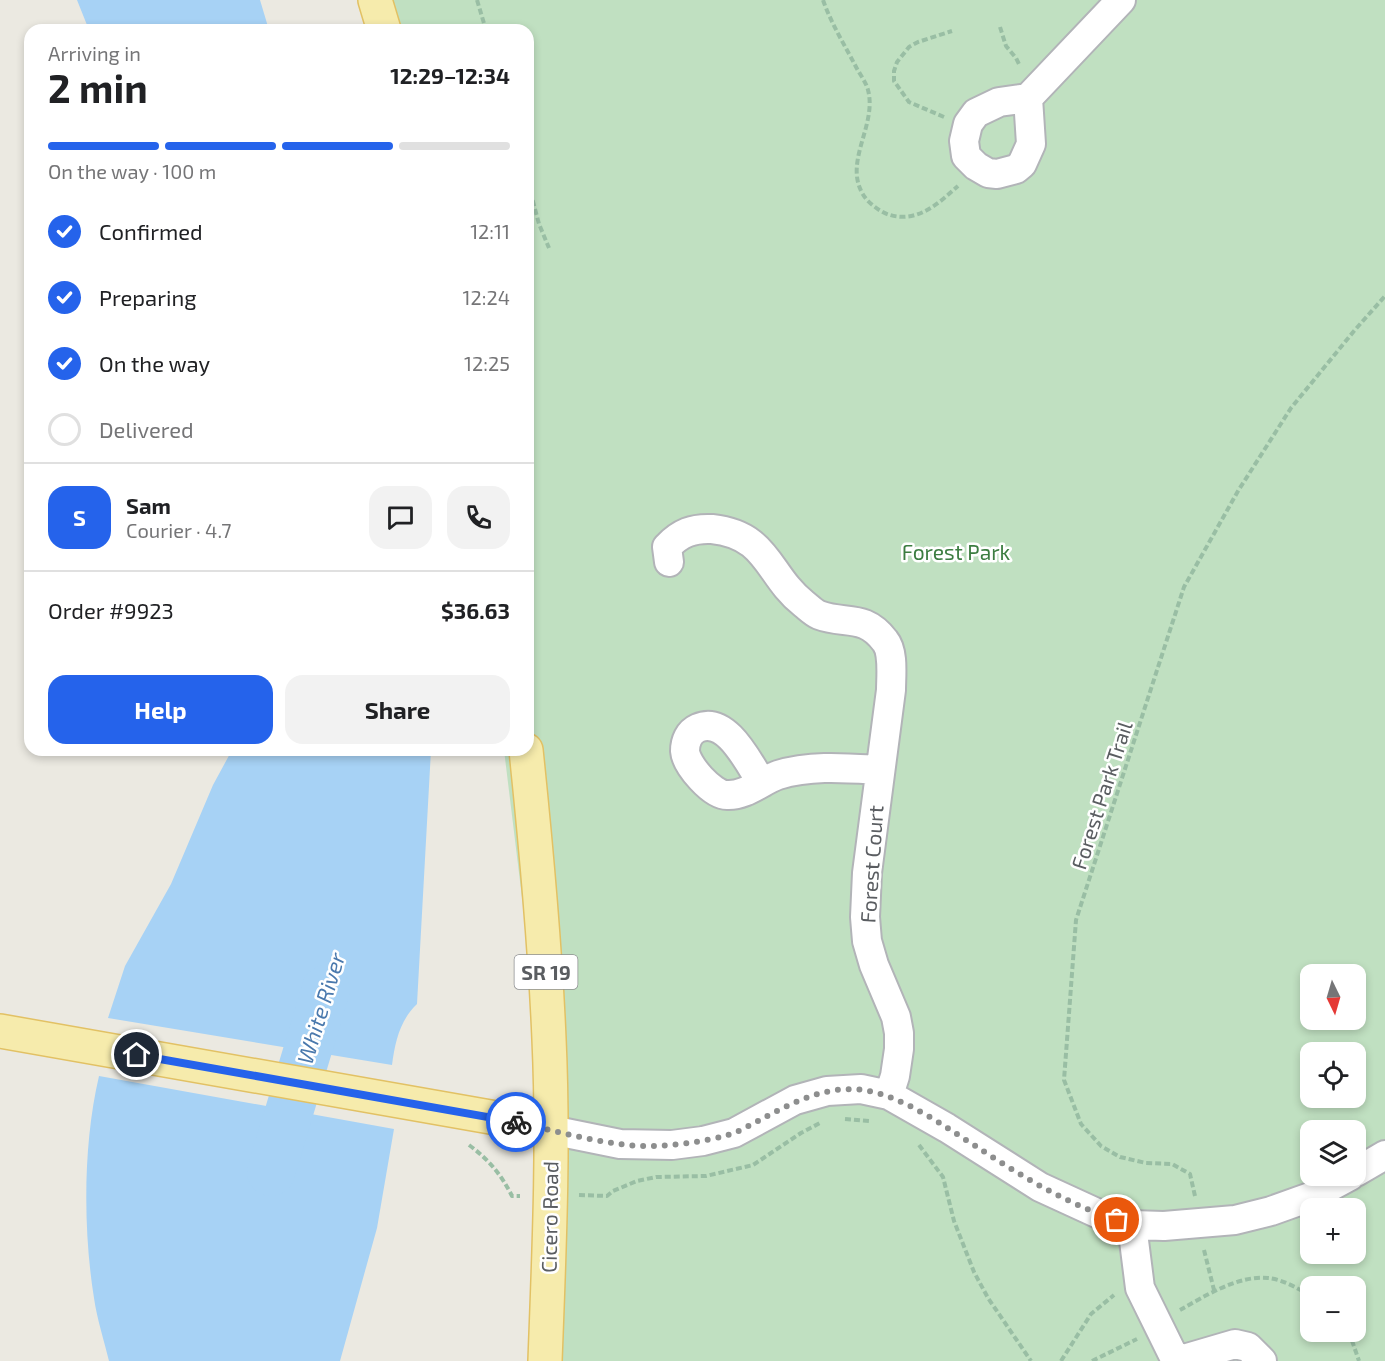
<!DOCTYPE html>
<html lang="en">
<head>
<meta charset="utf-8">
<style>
  body { margin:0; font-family:"Exo 2",sans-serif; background:#f2f2f2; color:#202124; height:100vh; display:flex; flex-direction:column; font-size:22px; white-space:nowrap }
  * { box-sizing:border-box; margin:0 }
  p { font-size:20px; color:#757577 }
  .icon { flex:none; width:33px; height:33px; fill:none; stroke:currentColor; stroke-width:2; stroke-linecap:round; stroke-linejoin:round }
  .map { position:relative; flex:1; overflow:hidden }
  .details { position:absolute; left:24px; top:24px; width:510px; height:732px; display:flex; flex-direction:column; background:#fff; border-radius:18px; box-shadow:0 3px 9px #0003 }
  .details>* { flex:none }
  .needle { width:39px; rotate:175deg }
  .controls { position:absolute; left:1300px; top:964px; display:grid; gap:12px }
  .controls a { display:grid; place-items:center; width:66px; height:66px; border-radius:12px; background:#fff; box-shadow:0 3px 9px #0003; font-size:30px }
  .pin { position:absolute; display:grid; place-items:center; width:51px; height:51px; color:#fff; margin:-26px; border:3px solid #fff; border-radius:50%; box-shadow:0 2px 6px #0007 }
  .courier { position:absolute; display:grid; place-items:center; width:60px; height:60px; margin:-30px; border:4px solid #2563eb; border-radius:50%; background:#fff; color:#222; box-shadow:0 2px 8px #0007 }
  .head em { font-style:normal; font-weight:700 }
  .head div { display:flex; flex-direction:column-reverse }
  .head { display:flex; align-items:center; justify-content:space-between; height:102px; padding:0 24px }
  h1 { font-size:39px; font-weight:700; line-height:45px }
  .bar { display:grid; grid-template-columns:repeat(4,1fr); gap:9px 6px; align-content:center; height:72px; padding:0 24px }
  .bar i { height:8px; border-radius:4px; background:#e0e0e0 }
  .bar .selected { background:#2563eb }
  .bar p { grid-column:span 4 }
  .line { display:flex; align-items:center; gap:15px; padding:0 24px; border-top:2px solid #e0e0e0 }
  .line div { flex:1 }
  .round { display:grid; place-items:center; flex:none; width:63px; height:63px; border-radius:18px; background:#f2f2f2 }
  ol { padding:0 24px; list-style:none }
  li { display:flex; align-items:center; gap:18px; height:66px }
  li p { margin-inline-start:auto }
  li .icon { padding:6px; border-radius:50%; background:#2563eb; color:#fff; stroke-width:4 }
  li:last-child { color:#757577 }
  li i { width:33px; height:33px; border:3px solid #e0e0e0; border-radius:50% }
  .action { display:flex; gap:12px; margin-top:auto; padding:12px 24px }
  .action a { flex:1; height:69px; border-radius:18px; background:#2563eb; color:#fff; font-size:24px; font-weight:700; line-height:69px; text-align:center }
  .action a+a { background:#f2f2f2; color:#202124 }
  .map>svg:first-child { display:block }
</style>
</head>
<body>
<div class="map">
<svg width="1385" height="1361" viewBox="0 0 1385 1361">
  <rect width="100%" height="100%" fill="#ebe9e1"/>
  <!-- green -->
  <path fill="#c0e0c1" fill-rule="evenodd" d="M367 0H1385V1361H542L550 1127 504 750H528V30H375ZM1311 975H1356V1020H1311ZM1311 1053H1356V1098H1311ZM1311 1131H1356V1176H1311ZM1311 1209H1356V1254H1311ZM1311 1287H1356V1332H1311Z"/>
  <!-- water -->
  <path fill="#a7d2f5" d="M77 0H260L269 30H89Z
    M232 750H431L417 1004C400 1020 395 1042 392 1065L108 1018 125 966 171 884 213 785Z
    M99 1076 394 1129 377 1228 340 1361H109C104 1340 97 1319 94 1298 83 1230 83 1144 99 1076Z"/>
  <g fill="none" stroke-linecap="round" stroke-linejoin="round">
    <!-- river -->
    <path stroke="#a7d2f5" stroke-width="48" d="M271 1172 326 989"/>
    <!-- minor casing -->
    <g stroke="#b2b4b8" stroke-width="32">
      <path id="minor" d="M1028 98 1031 144 1022 164 1016 169 997 174 988 173 976 166 966 156 964 141 968 124 976 113 999 102 1028 98 1121 0
        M669 562 667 547C680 533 693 528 712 529 769 535 767 575 804 604 809 608 814 613 819 615 845 625 864 613 885 641 894 652 891 676 891 690L867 873 865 917 867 941 874 965 896 1017 899 1033V1049L895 1076 889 1095
        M762 783C749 764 727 715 698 728 689 732 685 741 685 751 686 765 712 795 727 795 746 796 761 781 778 775 811 765 845 768 879 770
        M551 1130 620 1144 672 1145 703 1141 734 1133 795 1100 827 1091 861 1089 889 1095 947 1128 1040 1187 1101 1215 1132 1225 1164 1226 1235 1220 1271 1211 1313 1196 1350 1176
        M1356 1172 1385 1155
        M1132 1225 1140 1288 1176 1361
        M1177 1361 1235 1344 1248 1347 1262 1361"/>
    </g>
    <!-- major casing -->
    <g stroke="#e2c164" stroke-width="36">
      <path id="major" d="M375 0 384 30
        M526 750C536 846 545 942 549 1039 554 1147 549 1254 545 1361
        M0 1031 496 1118 551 1130"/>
    </g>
    <!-- path -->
    <path stroke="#99bea4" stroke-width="4" stroke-dasharray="6 3" stroke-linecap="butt" d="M477 0 486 30
      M823 0C831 23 844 44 855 65 859 73 866 82 868 90 878 127 839 166 867 200 873 206 882 213 890 215 918 223 939 203 958 186
      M1000 27 1006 46 1016 58 1020 66
      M944 117 909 102 894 81V71L897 62 909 47 918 42 952 31
      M528 183 539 224 549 248
      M845 1119 870 1121
      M469 1145C488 1159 501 1174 512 1196H520
      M919 1145 943 1177 954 1221 974 1272 988 1298 1031 1361
      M579 1195 607 1196 613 1191 637 1181 656 1177 706 1176 753 1165 801 1133 820 1123
      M1195 1196 1190 1174 1172 1164 1146 1163 1120 1157 1101 1146 1081 1124 1064 1080 1076 920 1184 587 1238 491 1291 408 1354 331 1385 296
      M1204 1250 1214 1290
      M1180 1310C1205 1296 1238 1275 1268 1278 1282 1279 1299 1289 1311 1296
      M1349 1332 1359 1361
      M1061 1361 1091 1314 1114 1295
      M1092 1361 1137 1339"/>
    <!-- minor -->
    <use href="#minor" stroke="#fff" stroke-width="28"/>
    <!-- major -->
    <use href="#major" stroke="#f6ebac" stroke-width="33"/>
  </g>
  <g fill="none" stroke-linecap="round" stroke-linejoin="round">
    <!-- done -->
    <path stroke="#8d8e8e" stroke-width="6" stroke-dasharray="0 10.8" d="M516 1122C550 1130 584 1139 619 1144 654 1149 697 1144 731 1134 741 1131 751 1124 760 1120 792 1103 825 1085 863 1090 902 1095 947 1128 980 1149 1023 1177 1067 1204 1117 1220"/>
    <!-- route -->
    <path stroke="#2563eb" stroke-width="8" d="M137 1055 516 1122"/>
  </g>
  <g text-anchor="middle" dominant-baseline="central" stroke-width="5" stroke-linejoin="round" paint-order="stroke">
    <!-- shield labels -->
    <rect fill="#fff" stroke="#8c8e90" stroke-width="1.5" x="514.5" y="955" width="63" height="34" rx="4.5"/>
    <g font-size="20" font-weight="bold" fill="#5a5d61">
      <text x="546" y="972">SR 19</text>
    </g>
    <!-- park labels -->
    <g font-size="21" fill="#3c7d41" stroke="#fff">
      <text x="956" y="551">Forest Park</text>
    </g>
    <!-- street labels -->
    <g font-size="21" fill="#5a5d61" stroke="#fff">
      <text transform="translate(1101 795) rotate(-72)">Forest Park Trail</text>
      <text transform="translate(871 864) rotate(-86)">Forest Court</text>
      <text transform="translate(549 1217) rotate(-89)">Cicero Road</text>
    </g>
    <!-- water labels -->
    <g font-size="22" font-style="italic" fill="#4a79ad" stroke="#fff">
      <text transform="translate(320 1008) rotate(-73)">White River</text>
    </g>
  </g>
</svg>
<div class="controls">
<a><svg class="needle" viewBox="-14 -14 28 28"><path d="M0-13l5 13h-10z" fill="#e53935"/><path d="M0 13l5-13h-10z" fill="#757577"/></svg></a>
<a><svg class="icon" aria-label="locate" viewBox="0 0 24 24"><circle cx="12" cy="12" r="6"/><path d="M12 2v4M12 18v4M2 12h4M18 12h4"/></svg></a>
<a><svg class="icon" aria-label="layers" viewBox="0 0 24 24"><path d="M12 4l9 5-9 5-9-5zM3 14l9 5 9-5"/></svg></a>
<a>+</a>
<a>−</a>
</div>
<div class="pin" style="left:1117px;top:1220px;background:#ea580c"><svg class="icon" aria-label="bag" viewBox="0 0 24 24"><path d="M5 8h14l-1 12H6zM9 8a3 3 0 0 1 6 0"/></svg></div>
<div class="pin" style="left:137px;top:1055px;background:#1f2937"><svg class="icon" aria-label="home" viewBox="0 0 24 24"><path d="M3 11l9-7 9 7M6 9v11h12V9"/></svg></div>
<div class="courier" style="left:516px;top:1122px"><svg class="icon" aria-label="bike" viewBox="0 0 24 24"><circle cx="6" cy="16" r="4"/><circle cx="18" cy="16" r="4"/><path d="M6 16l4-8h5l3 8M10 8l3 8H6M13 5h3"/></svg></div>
<section class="details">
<div class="head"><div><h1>2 min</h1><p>Arriving in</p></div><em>12:29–12:34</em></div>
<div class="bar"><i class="selected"></i><i class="selected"></i><i class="selected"></i><i></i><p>On the way · 100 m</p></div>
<ol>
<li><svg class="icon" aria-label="check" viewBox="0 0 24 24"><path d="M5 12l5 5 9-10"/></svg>Confirmed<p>12:11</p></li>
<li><svg class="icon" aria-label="check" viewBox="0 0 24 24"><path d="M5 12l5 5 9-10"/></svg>Preparing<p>12:24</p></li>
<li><svg class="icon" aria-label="check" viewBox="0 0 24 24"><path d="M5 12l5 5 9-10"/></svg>On the way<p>12:25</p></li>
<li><i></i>Delivered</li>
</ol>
<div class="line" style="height:108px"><b class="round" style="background:#2563eb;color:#fff">S</b><div><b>Sam</b><p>Courier · 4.7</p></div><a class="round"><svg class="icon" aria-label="chat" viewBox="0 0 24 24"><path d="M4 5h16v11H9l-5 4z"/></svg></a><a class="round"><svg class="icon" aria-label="phone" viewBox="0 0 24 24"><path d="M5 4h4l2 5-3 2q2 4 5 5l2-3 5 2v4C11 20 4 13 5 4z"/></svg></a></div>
<div class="line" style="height:78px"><div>Order #9923</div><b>$36.63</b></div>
<div class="action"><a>Help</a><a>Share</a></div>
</section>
</div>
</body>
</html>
